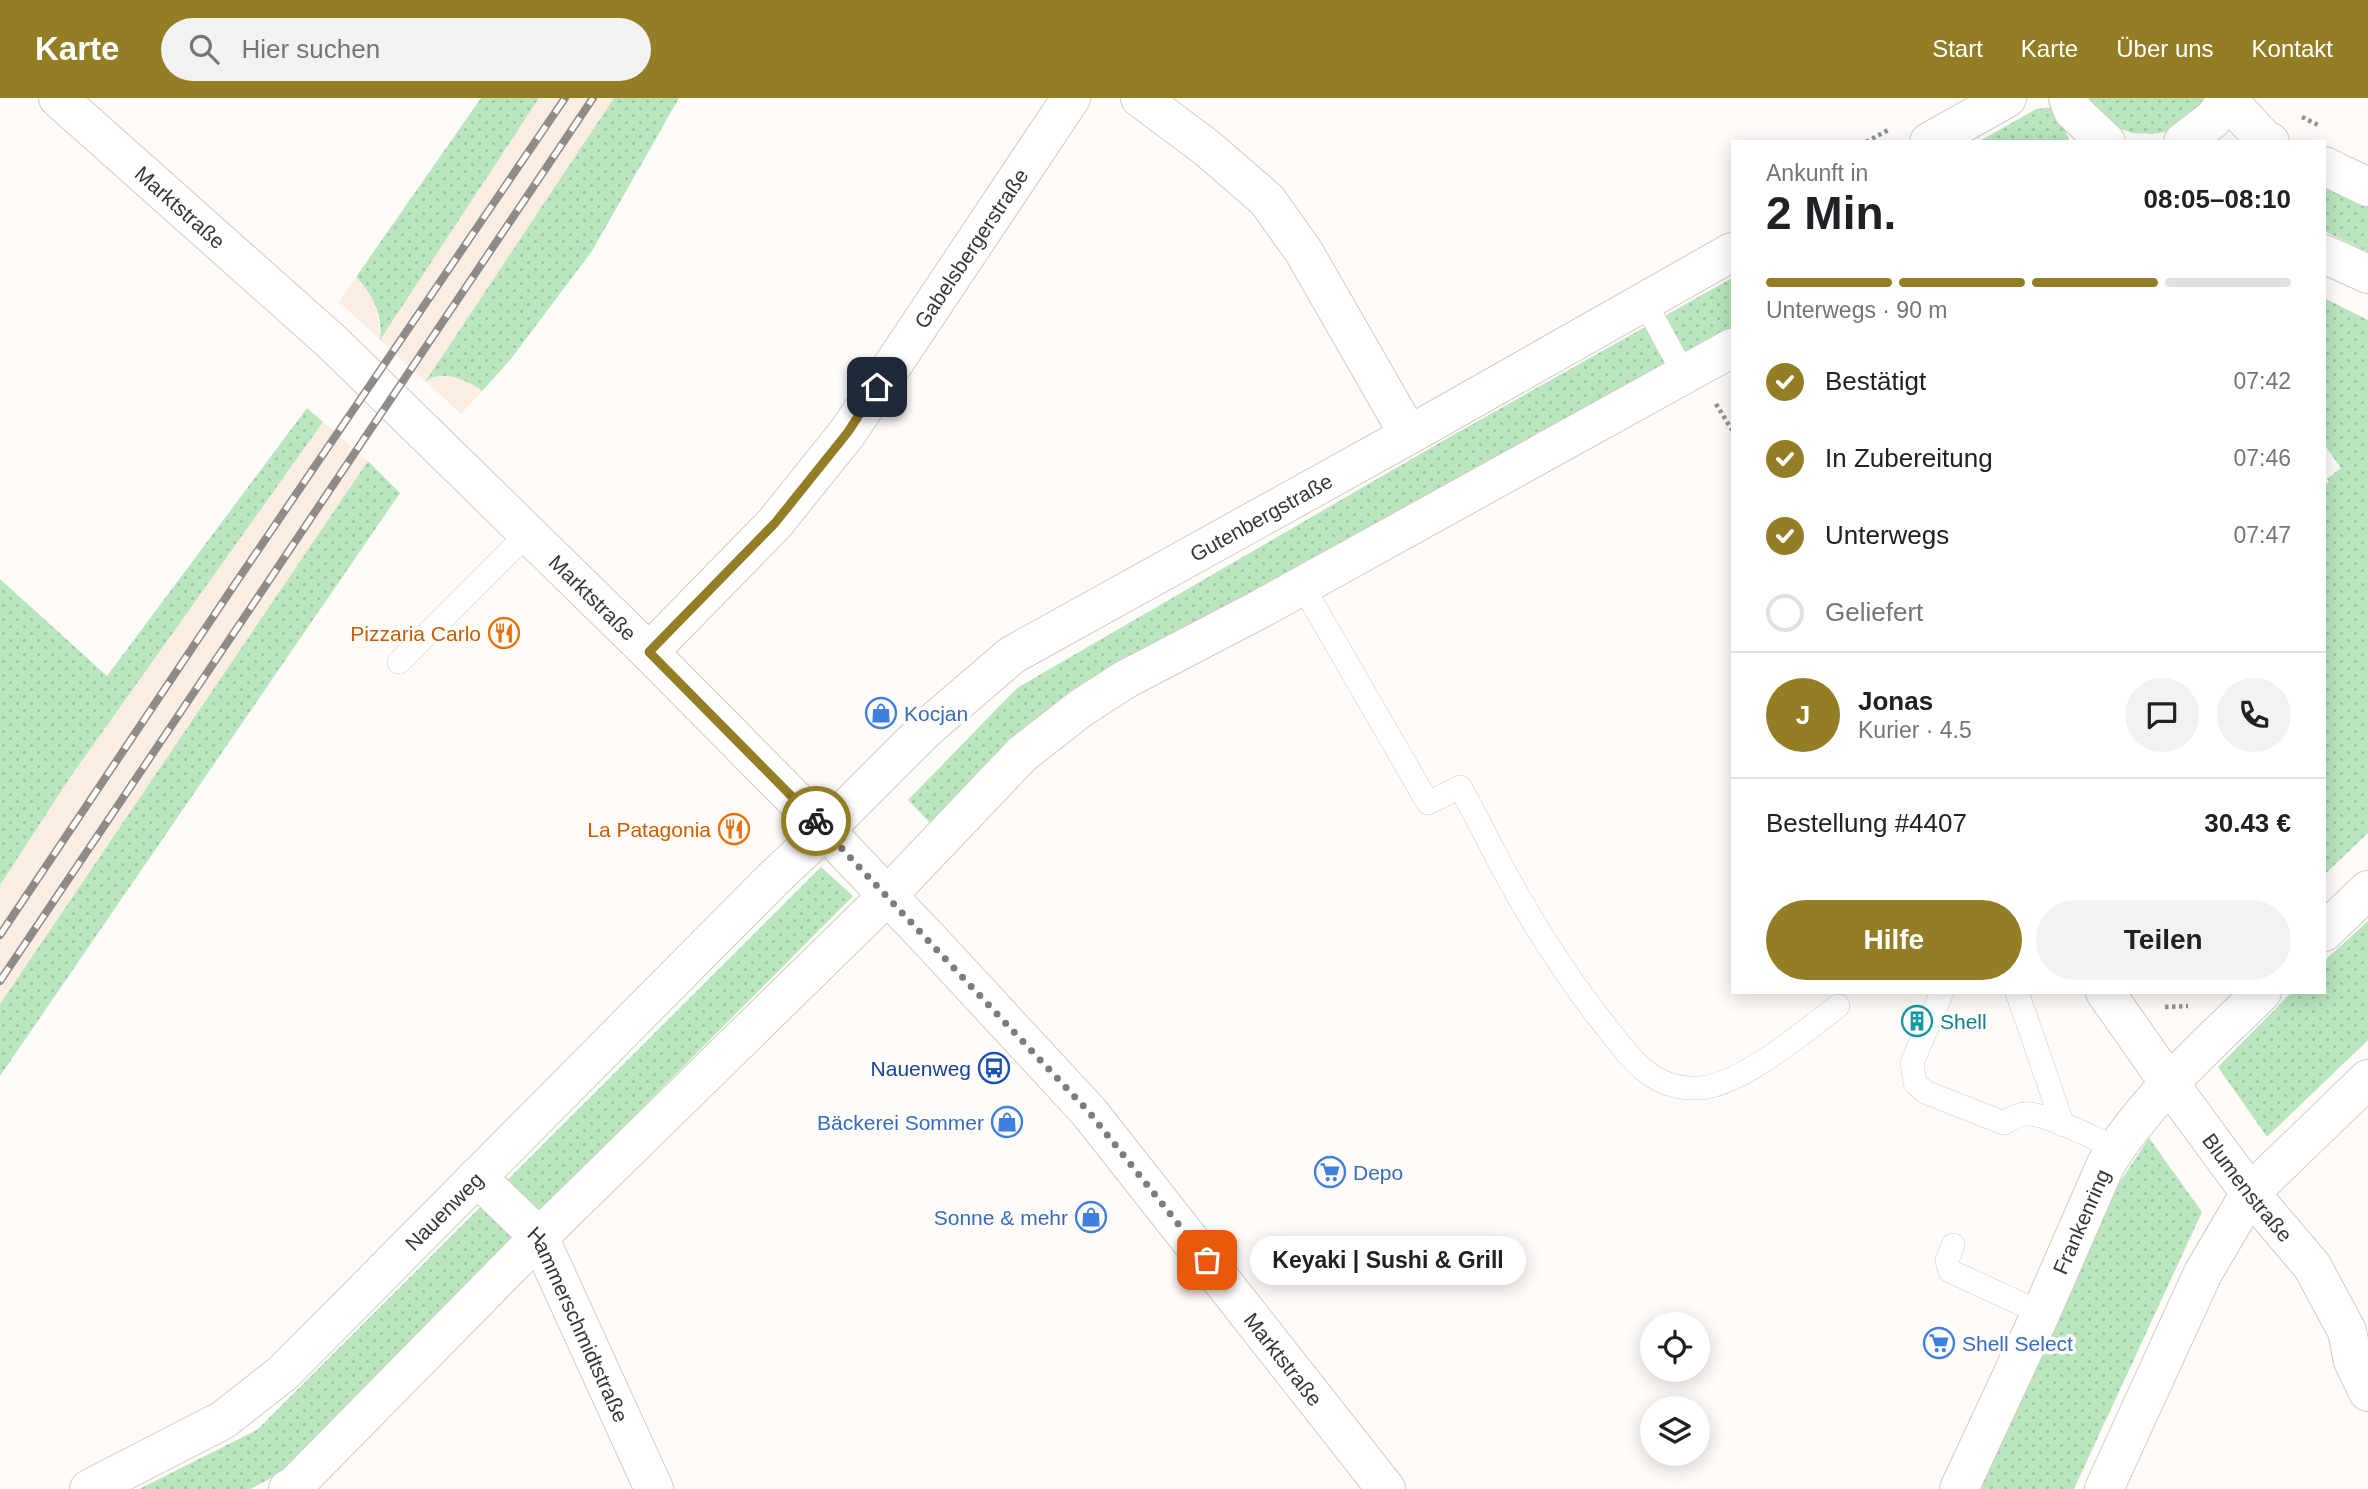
<!DOCTYPE html>
<html lang="de">
<head>
<meta charset="utf-8">
<style>
  body { margin:0; font-family:Helvetica,sans-serif; background:#f2f2f2; color:#202124; height:100vh; display:flex; flex-direction:column; font-size:26px; white-space:nowrap }
  * { box-sizing:border-box; margin:0 }
  p { font-size:23px; color:#757577 }
  .icon { flex:none; width:38px; height:38px; fill:none; stroke:currentColor; stroke-width:2; stroke-linecap:round; stroke-linejoin:round }
  .map { position:relative; flex:1; overflow:hidden }
  .details { position:absolute; left:1731px; top:42px; width:595px; height:854px; display:flex; flex-direction:column; background:#fff; border-radius:0px; box-shadow:0 4px 18px #0003 }
  .details>* { flex:none }
  .buttons { position:absolute; left:1640px; top:1214px; display:grid; gap:14px }
  .buttons a { display:grid; place-items:center; width:70px; height:70px; border-radius:50%; background:#fff; box-shadow:0 4px 18px #0003; font-size:35px }
  .pin { position:absolute; display:grid; place-items:center; width:60px; height:60px; color:#fff; margin:-30px; border-radius:14px; box-shadow:0 4px 10px #0006 }
  .courier { position:absolute; display:grid; place-items:center; width:70px; height:70px; margin:-35px; border:5px solid #937e25; border-radius:50%; background:#fff; color:#222; box-shadow:0 2px 9px #0007 }
  .bubble { position:absolute; height:49px; border-radius:24px; background:#fff; box-shadow:0 4px 18px #0003; font-size:23px; font-weight:700; line-height:49px; text-align:center }
  .head em { font-style:normal; font-weight:700 }
  .head div { display:flex; flex-direction:column-reverse }
  .head { display:flex; align-items:center; justify-content:space-between; height:119px; padding:0 35px }
  h1 { font-size:46px; font-weight:700; line-height:52px }
  .bar { display:grid; grid-template-columns:repeat(4,1fr); gap:10px 7px; align-content:center; height:84px; padding:0 35px }
  .bar i { height:9px; border-radius:5px; background:#e0e0e0 }
  .bar .on { background:#937e25 }
  .bar p { grid-column:span 4 }
  .line { display:flex; align-items:center; gap:18px; padding:0 35px; border-top:2px solid #e0e0e0 }
  .line div { flex:1 }
  .round { display:grid; place-items:center; flex:none; width:74px; height:74px; border-radius:37px; background:#f2f2f2 }
  ol { padding:0 35px; list-style:none }
  li { display:flex; align-items:center; gap:21px; height:77px }
  li p { margin-inline-start:auto }
  li .icon { padding:7px; border-radius:50%; background:#937e25; color:#fff; stroke-width:4 }
  li:last-child { color:#757577 }
  li i { width:38px; height:38px; border:4px solid #e0e0e0; border-radius:50% }
  .primary-button { display:flex; gap:14px; margin-top:auto; padding:14px 35px }
  .primary-button a { flex:1; height:80px; border-radius:42px; background:#937e25; color:#fff; font-size:28px; font-weight:700; line-height:80px; text-align:center }
  .primary-button a+a { background:#f2f2f2; color:#202124 }
  header { display:flex; align-items:center; gap:42px; box-sizing:border-box; height:98px; padding:0 35px; background:#937e25; color:#fff }
  header strong { font-size:33px }
  nav { display:flex; gap:38px; margin-inline-start:auto; font-size:24px }
  .search { width:490px; height:63px; background:#f2f2f2; display:flex; align-items:center; gap:18px; box-sizing:border-box; padding:0 24px; border-radius:38px; color:#757577; font-size:26px }
  .map>svg:first-child { display:block }
</style>
</head>
<body>
<header>
<strong>Karte</strong>
<div class="search"><svg class="icon" aria-label="search" viewBox="0 0 24 24"><circle cx="10" cy="10" r="6"/><path d="M15 15l6 6"/></svg>Hier suchen</div>
<nav><a>Start</a><a>Karte</a><a>Über uns</a><a>Kontakt</a></nav>
</header>
<div class="map">
<svg width="2368" height="1391" viewBox="0 0 2368 1391">
  <defs>
    <pattern id="grass-dots" width="8" height="8" patternUnits="userSpaceOnUse" patternTransform="scale(1.75)"><rect width="8" height="8" fill="#b9e6bf"/><path d="M2 2h.1M6 6h.1" fill="none" stroke="#a0c6a5" stroke-width="1.8" stroke-linecap="round"/></pattern>
  </defs>
  <rect width="100%" height="100%" fill="#fefbf9"/>
  <!-- built -->
  <path fill="#fcede2" d="M539 0H614L427 281 441 278 453 279 468 284 482 293 461 316 339 204 356 179 365 188 375 205 381 240Z
    M323 324 368 363 0 906V787L71 678Z"/>
  <!-- grass -->
  <path fill="url(#grass-dots)" d="M481 0H539L380 242C383 217 373 196 356 179Z
    M614 0H679L592 153 510 262 482 293C467 282 442 271 425 284Z
    M2087 0H2210L2170 33 2152 36 2133 35 2115 29Z
    M2055 9 2070 44H1978L2036 11Z
    M2324 84 2368 105V154L2324 133Z
    M1732 180V232L1409 407 935 730 908 702 1017 590 1446 341Z
    M2324 200 2368 222V735L2324 777V387L2329 384 2327 381 2341 370 2324 346Z
    M307 310 323 324 71 678 0 787V481L107 578Z
    M368 363 400 395 0 978V906Z
    M821 769 853 798 277 1377 250 1391H139L257 1332Z
    M2368 823V942L2267 1039 2218 969 2292 894H2324V863Z
    M2149 1040 2202 1114 2074 1391H1976L2114 1093Z"/>
  <g fill="none" stroke-linecap="round" stroke-linejoin="round">
    <!-- service casing -->
    <g stroke="#d6cac1" stroke-width="24">
      <path id="service" d="M1644 203 1684 276
        M1302 487 1428 705 1460 689C1478 721 1494 755 1512 787 1537 832 1565 875 1596 916 1611 934 1626 957 1644 972 1660 985 1679 991 1698 990 1739 989 1805 933 1838 908
        M399 564 528 435
        M1942 894 1912 965 1915 985 1925 994 2004 1025C2012 1020 2020 1015 2030 1016 2054 1019 2093 1040 2116 1050
        M2017 894 2063 1027
        M1953 1147 1947 1163 1950 1173 2041 1215"/>
    </g>
    <!-- minor casing -->
    <g stroke="#d6cac1" stroke-width="40">
      <g id="minor">
        <path d="M1140 0 1207 50 1267 102 1304 154 1409 337"/>
        <path id="s1" d="M649 554 775 425 848 334 1071 0"/>
        <path id="s2" d="M927 839 1089 1014 1386 1391"/>
        <path id="s3" d="M2105 894 2169 985 2250 1095 2312 1168 2347 1233 2353 1263 2368 1294"/>
        <path id="s4" d="M477 1079 539 1139 654 1391"/>
      </g>
    </g>
    <!-- tertiary casing -->
    <g stroke="#d6cac1" stroke-width="40">
      <g id="tertiary">
        <path id="s5" d="M58 0 332 244 649 554 825 732 927 839"/>
        <path d="M2068 0 2073 13 2106 44"/>
        <path d="M2228 2 2264 41 2270 44"/>
        <path d="M1929 44 2007 0"/>
        <path d="M2183 44 2212 22 2229 0"/>
        <path d="M2324 68 2368 89"/>
        <path d="M2324 156 2368 176"/>
        <path id="s6" d="M89 1391 223 1322 283 1275 771 783 825 732 928 629 1012 557 1409 337 1732 154"/>
        <path d="M288 1391 294 1388 539 1139 887 798 1022 656 1081 610 1126 581 1262 510 1732 250"/>
      </g>
    </g>
    <!-- primary casing -->
    <g stroke="#d6cac1" stroke-width="40">
      <g id="primary">
        <path d="M2324 834 2368 792"/>
        <path id="s7" d="M1959 1391 2041 1215 2106 1066C2147 1000 2207 948 2262 894"/>
        <path d="M2104 1391 2203 1175 2250 1095 2368 981"/>
      </g>
    </g>
    <!-- path -->
    <path stroke="#95918f" stroke-width="4.5" stroke-dasharray="3.5 3.5" stroke-linecap="butt" d="M2302 19 2320 28
      M1866 44 1890 31
      M1716 306 1732 332
      M2165 909 2188 908"/>
    <!-- service -->
    <use href="#service" stroke="#fff" stroke-width="23"/>
    <!-- minor -->
    <use href="#minor" stroke="#fff" stroke-width="38"/>
    <!-- tertiary -->
    <use href="#tertiary" stroke="#fff" stroke-width="38"/>
    <!-- primary -->
    <use href="#primary" stroke="#fff" stroke-width="38"/>
    <!-- rail casing -->
    <g stroke="#8f8b89" stroke-width="8">
      <path id="rail" d="M0 837 235 486 565 0
        M0 883 593 0"/>
    </g>
    <!-- rail -->
    <use href="#rail" stroke="#fefbf9" stroke-width="5" stroke-dasharray="16" stroke-linecap="butt"/>
  </g>
  <g fill="none" stroke-linecap="round" stroke-linejoin="round">
    <!-- done -->
    <path stroke="#7f7b78" stroke-width="7" stroke-dasharray="0 12.6" d="M816 723 1089 1014 1207 1162"/>
    <!-- route -->
    <path stroke="#937e25" stroke-width="9" d="M816 723 649 554 775 425 848 334 877 289"/>
  </g>
  <!-- icons -->
  <defs>
    <g id="restaurant-ring" transform="scale(1.575)"><circle r="9.5" fill="#fefbf9" stroke="#e8710a" stroke-width="1.5"/><path d="M-5-6h1v4h1v-4h1v4h1v-4h1v5L-1.5 .5V6h-2V.5L-5-1ZM5-6V6H3V1.5H1.5Q1.5-4 5-6Z" fill="#e8710a"/></g>
    <g id="shop-ring" transform="scale(1.575)"><circle r="9.5" fill="#fefbf9" stroke="#3f7fe0" stroke-width="1.5"/><path d="M-5-2.5h2.3a2.7 3.5 0 0 1 5.4 0H5L5.5 6h-11ZM-1.5-2.5h3a1.5 2.3 0 0 0-3 0Z" fill="#3f7fe0"/></g>
    <g id="building-ring" transform="scale(1.575)"><circle r="9.5" fill="#fefbf9" stroke="#0f9aa8" stroke-width="1.5"/><path d="M-4-6H4V6H1V3H-1V6H-4ZM-2.5-4.3h1.7v1.8h-1.7ZM.8-4.3h1.7v1.8H.8ZM-2.5-1h1.7V.8h-1.7ZM.8-1h1.7V.8H.8Z" fill="#0f9aa8"/></g>
    <g id="bus-ring" transform="scale(1.575)"><circle r="9.5" fill="#fefbf9" stroke="#1a4fb4" stroke-width="1.5"/><path d="M-5-6H5V4H4V6H2V4H-2V6H-4V4H-5ZM-3.5-4V0h7V-4ZM-3.5 1.2v1.5H-2V1.2ZM2 1.2v1.5H3.5V1.2Z" fill="#1a4fb4"/></g>
    <g id="supermarket-ring" transform="scale(1.575)"><circle r="9.5" fill="#fefbf9" stroke="#3f7fe0" stroke-width="1.5"/><path d="M-6-5.5h2.5l.6 2H6L4.5 2H-2.5L-4.4-4H-6ZM-1.5 3.2a1.3 1.3 0 1 0 .1 0ZM3 3.2a1.3 1.3 0 1 0 .1 0Z" fill="#3f7fe0"/></g>
  </defs>
  <g fill-rule="evenodd">
    <use href="#restaurant-ring" x="504" y="535"/>
    <use href="#shop-ring" x="881" y="615"/>
    <use href="#restaurant-ring" x="734" y="731"/>
    <use href="#building-ring" x="1917" y="923"/>
    <use href="#bus-ring" x="994" y="970"/>
    <use href="#shop-ring" x="1007" y="1024"/>
    <use href="#supermarket-ring" x="1330" y="1074"/>
    <use href="#shop-ring" x="1091" y="1119"/>
    <use href="#supermarket-ring" x="1939" y="1245"/>
  </g>
  <g text-anchor="middle" dominant-baseline="central" stroke-width="7" stroke-linejoin="round" paint-order="stroke">
    <!-- street labels -->
    <g font-size="21" fill="#3b3633" stroke="#fefbf9">
      <text stroke="none"><textPath href="#s5" startOffset="164">Marktstraße</textPath></text>
      <text stroke="none"><textPath href="#s1" startOffset="518">Gabelsbergerstraße</textPath></text>
      <text stroke="none"><textPath href="#s6" startOffset="1535">Gutenbergstraße</textPath></text>
      <text stroke="none"><textPath href="#s5" startOffset="732">Marktstraße</textPath></text>
      <text stroke="none"><textPath href="#s3" startOffset="242">Blumenstraße</textPath></text>
      <text stroke="none"><textPath href="#s6" startOffset="455">Nauenweg</textPath></text>
      <text stroke="none"><textPath href="#s7" startOffset="294">Frankenring</textPath></text>
      <text stroke="none"><textPath href="#s4" startOffset="182">Hammerschmidtstraße</textPath></text>
      <text stroke="none"><textPath href="#s2" startOffset="553">Marktstraße</textPath></text>
    </g>
    <!-- food labels -->
    <g font-size="21" fill="#c56008" stroke="#fefbf9" text-anchor="end">
      <text x="481" y="535">Pizzaria Carlo</text>
      <text x="711" y="731">La Patagonia</text>
    </g>
    <!-- shop labels -->
    <g font-size="21" fill="#366cbe" stroke="#fefbf9" text-anchor="start">
      <text x="904" y="615">Kocjan</text>
      <text x="984" y="1024" text-anchor="end">Bäckerei Sommer</text>
      <text x="1353" y="1074">Depo</text>
      <text x="1068" y="1119" text-anchor="end">Sonne &amp; mehr</text>
      <text x="1962" y="1245">Shell Select</text>
    </g>
    <!-- culture labels -->
    <g font-size="21" fill="#0d838f" stroke="#fefbf9" text-anchor="start">
      <text x="1940" y="923">Shell</text>
    </g>
    <!-- transit labels -->
    <g font-size="21" fill="#164399" stroke="#fefbf9" text-anchor="end">
      <text x="971" y="970">Nauenweg</text>
    </g>
  </g>
</svg>
<div class="buttons">
<a><svg class="icon" aria-label="locate" viewBox="0 0 24 24"><circle cx="12" cy="12" r="6"/><path d="M12 2v4M12 18v4M2 12h4M18 12h4"/></svg></a>
<a><svg class="icon" aria-label="layers" viewBox="0 0 24 24"><path d="M12 4l9 5-9 5-9-5zM3 14l9 5 9-5"/></svg></a>
</div>
<div class="pin" style="left:1207px;top:1162px;background:#ea580c"><svg class="icon" aria-label="bag" viewBox="0 0 24 24"><path d="M5 8h14l-1 12H6zM9 8a3 3 0 0 1 6 0"/></svg></div>
<div class="pin" style="left:877px;top:289px;background:#1f2937"><svg class="icon" aria-label="home" viewBox="0 0 24 24"><path d="M3 11l9-7 9 7M6 9v11h12V9"/></svg></div>
<div class="courier" style="left:816px;top:723px"><svg class="icon" aria-label="bike" viewBox="0 0 24 24"><circle cx="6" cy="16" r="4"/><circle cx="18" cy="16" r="4"/><path d="M6 16l4-8h5l3 8M10 8l3 8H6M13 5h3"/></svg></div>
<div class="bubble" style="left:1250px;top:1138px;width:276px">Keyaki | Sushi &amp; Grill</div>
<section class="details">
<div class="head"><div><h1>2 Min.</h1><p>Ankunft in</p></div><em>08:05–08:10</em></div>
<div class="bar"><i class="on"></i><i class="on"></i><i class="on"></i><i></i><p>Unterwegs · 90 m</p></div>
<ol>
<li><svg class="icon" aria-label="check" viewBox="0 0 24 24"><path d="M5 12l5 5 9-10"/></svg>Bestätigt<p>07:42</p></li>
<li><svg class="icon" aria-label="check" viewBox="0 0 24 24"><path d="M5 12l5 5 9-10"/></svg>In Zubereitung<p>07:46</p></li>
<li><svg class="icon" aria-label="check" viewBox="0 0 24 24"><path d="M5 12l5 5 9-10"/></svg>Unterwegs<p>07:47</p></li>
<li><i></i>Geliefert</li>
</ol>
<div class="line" style="height:126px"><b class="round" style="background:#937e25;color:#fff">J</b><div><b>Jonas</b><p>Kurier · 4.5</p></div><a class="round"><svg class="icon" aria-label="chat" viewBox="0 0 24 24"><path d="M4 5h16v11H9l-5 4z"/></svg></a><a class="round"><svg class="icon" aria-label="phone" viewBox="0 0 24 24"><path d="M5 4h4l2 5-3 2q2 4 5 5l2-3 5 2v4C11 20 4 13 5 4z"/></svg></a></div>
<div class="line" style="height:91px"><div>Bestellung #4407</div><b>30.43 €</b></div>
<div class="primary-button"><a>Hilfe</a><a>Teilen</a></div>
</section>
</div>
</body>
</html>
